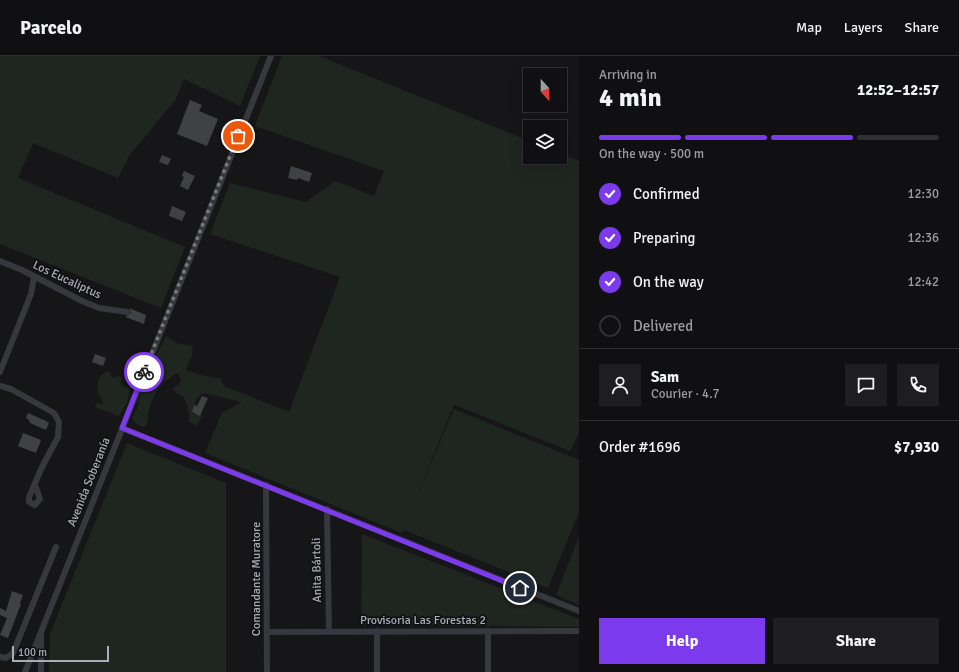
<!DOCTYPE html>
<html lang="en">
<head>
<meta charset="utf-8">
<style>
  body { margin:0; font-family:Signika,sans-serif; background:#1e1e20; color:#f1f3f6; height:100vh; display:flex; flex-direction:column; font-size:15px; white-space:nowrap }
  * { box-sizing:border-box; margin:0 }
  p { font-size:13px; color:#9c9d9f }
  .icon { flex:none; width:22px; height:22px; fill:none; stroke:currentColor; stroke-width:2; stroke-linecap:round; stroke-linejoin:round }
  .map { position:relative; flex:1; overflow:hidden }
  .details { display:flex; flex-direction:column; background:#101012; width:380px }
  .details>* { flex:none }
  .needle { width:26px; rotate:159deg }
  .buttons { position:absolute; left:523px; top:12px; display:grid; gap:8px }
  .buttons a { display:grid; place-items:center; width:44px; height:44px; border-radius:0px; background:#101012; box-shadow:0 4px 16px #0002,0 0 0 1px #303032; font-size:20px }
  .scale { position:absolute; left:12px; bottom:10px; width:97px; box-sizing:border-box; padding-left:4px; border:2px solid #a8adb8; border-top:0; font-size:11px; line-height:14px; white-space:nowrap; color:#a8adb8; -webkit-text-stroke:3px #111113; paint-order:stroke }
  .pin { position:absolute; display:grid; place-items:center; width:34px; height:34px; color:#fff; margin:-17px; border:2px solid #fff; border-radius:50%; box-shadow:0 1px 4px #0007 }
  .courier { position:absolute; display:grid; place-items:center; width:40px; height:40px; margin:-20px; border:3px solid #7c3aed; border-radius:50%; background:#fff; color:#222; box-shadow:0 1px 5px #0007 }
  .headline em { font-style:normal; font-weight:700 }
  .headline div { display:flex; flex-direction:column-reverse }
  .headline { display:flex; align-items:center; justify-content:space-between; height:68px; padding:0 20px }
  h1 { font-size:26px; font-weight:700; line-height:30px }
  .bar { display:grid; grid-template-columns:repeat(4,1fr); gap:6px 4px; align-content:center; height:48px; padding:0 20px }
  .bar i { height:5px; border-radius:3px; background:#303032 }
  .bar .selected { background:#7c3aed }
  .bar p { grid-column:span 4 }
  .line { display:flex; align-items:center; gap:10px; padding:0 20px; border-top:1px solid #303032 }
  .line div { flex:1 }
  .round { display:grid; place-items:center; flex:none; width:42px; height:42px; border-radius:0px; background:#1e1e20 }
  ol { padding:0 20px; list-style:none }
  li { display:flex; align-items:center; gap:12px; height:44px }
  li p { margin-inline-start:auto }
  li .icon { padding:4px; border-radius:50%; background:#7c3aed; color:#fff; stroke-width:4 }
  li:last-child { color:#9c9d9f }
  li i { width:22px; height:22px; border:2px solid #303032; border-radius:50% }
  .cta { display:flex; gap:8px; margin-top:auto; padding:8px 20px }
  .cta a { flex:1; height:46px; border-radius:0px; background:#7c3aed; color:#fff; font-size:16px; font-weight:700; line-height:46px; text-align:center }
  .cta a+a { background:#1e1e20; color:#f1f3f6 }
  header { display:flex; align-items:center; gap:24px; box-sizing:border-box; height:56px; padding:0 20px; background:#101012; border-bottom:1px solid #303032 }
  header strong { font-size:19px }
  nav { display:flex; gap:22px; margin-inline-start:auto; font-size:14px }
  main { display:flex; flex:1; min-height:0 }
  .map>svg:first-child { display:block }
</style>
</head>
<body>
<header>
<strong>Parcelo</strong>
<nav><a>Map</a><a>Layers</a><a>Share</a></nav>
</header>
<main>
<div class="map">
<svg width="579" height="616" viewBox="0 0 579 616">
  <rect width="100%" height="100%" fill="#161618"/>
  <!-- green -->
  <path fill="#1e261f" d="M0 0H260L240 50 184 23 176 43 129 100 118 122 33 87 18 122 185 191 161 252 0 188Z
    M282 0H319L530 85V101H560V97L579 105V378L570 395 454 349 415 445 454 353 579 404V456L548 532 404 474 402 477 205 397 222 357 242 346 204 337C196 340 193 350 192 357H197L202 360 196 370 188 365 190 360 184 341 176 337 173 332 179 328 181 323 178 317C157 328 148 346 147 369L143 371 135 367 132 362 137 353 140 339 148 315 166 280 179 288 193 290 192 299 186 314C193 317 212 322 220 322L224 330 289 356 340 221 210 178 230 127 306 146 335 125 374 140 384 115 255 70Z
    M108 315 113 322 119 320 122 322 120 328 130 333 127 347 119 360 95 351 96 347 102 348 103 346C97 333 95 335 100 320Z
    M127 387 226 427V616H49L50 578Z
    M362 478 579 563V571L361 569Z
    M579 480V549L556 539Z"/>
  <!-- building -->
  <path fill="#404145" d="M190 44 202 49 199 55 218 63 207 90 177 78Z
    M162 99 171 103 168 109 159 106Z
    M291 110 312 117 309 126 298 122 297 124 288 122Z
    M184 115 195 120 188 134 180 130 184 121 182 120Z
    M172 150 186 156 182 165 169 160Z
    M129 252 146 259 144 268 125 261 131 257Z
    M95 298 106 302 103 310 92 306Z
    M202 340 208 342 200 360 192 356 194 349 197 350Z
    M28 357 46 365 49 367 46 374 30 367 29 364 26 362Z
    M23 377 41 384 36 397 18 390Z
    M12 535 23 539 20 547 21 548 8 582 0 579 7 562 0 559V552L6 555Z"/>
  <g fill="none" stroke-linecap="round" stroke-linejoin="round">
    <!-- minor -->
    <path stroke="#37383d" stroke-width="6" d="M0 205 22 214 82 245 99 252 127 256
      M0 316 31 238 34 221
      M0 330 11 333 54 357 59 366 58 381 42 411 29 441V446L35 449 40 443 35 429
      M122 372 579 555
      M266 429 267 616
      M327 453 329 575
      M488 575V616
      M267 576 579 575
      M41 578V616
      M0 601 6 602 13 597 56 491
      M25 616 271 0
      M377 616V575"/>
  </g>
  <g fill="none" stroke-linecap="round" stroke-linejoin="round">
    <!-- done -->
    <path stroke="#757880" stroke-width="4" stroke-dasharray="0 7.2" d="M144 316 238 80"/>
    <!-- route -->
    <path stroke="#7c3aed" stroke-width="5" d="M144 316 122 372 520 532"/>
  </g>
  <g text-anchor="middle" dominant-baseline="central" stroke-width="3.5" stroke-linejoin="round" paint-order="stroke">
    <!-- street labels -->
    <g font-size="12" fill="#a8adb8" stroke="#111113">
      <text transform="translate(67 224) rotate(25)">Los Eucaliptus</text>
      <text transform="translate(89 426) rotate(-68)">Avenida Soberanía</text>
      <text transform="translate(317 514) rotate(-91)">Anita Bártoli</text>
      <text transform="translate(256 523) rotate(-90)">Comandante Muratore</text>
      <text x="423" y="564">Provisoria Las Forestas 2</text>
    </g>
  </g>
</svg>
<div class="buttons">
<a><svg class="needle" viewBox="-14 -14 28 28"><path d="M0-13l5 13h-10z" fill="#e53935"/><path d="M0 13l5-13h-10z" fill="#9c9d9f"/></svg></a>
<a><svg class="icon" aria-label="layers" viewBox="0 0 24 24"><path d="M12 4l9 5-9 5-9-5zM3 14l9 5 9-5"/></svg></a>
</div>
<div class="scale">100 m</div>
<div class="pin" style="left:238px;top:80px;background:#ea580c"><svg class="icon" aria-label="bag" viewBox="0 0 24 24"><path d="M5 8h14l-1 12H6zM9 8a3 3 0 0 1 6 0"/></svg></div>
<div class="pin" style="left:520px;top:532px;background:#1f2937"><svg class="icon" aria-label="home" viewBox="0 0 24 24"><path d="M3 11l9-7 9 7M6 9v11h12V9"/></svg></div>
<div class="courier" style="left:144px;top:316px"><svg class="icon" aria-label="bike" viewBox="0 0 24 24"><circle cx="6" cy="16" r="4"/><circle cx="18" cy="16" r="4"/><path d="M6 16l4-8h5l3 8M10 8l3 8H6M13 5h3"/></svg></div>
</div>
<section class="details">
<div class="headline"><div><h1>4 min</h1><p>Arriving in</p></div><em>12:52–12:57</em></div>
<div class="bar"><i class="selected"></i><i class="selected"></i><i class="selected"></i><i></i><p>On the way · 500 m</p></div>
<ol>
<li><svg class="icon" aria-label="check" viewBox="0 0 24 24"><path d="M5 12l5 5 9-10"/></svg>Confirmed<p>12:30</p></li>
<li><svg class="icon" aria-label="check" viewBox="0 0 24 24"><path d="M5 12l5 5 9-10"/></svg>Preparing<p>12:36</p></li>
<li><svg class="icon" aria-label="check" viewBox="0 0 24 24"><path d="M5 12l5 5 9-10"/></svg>On the way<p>12:42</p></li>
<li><i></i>Delivered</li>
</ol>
<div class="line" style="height:72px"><a class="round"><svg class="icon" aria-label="person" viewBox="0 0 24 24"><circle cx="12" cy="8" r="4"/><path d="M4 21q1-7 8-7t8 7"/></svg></a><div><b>Sam</b><p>Courier · 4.7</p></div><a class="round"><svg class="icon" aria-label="chat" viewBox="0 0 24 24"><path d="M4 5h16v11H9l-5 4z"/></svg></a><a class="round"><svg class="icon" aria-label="phone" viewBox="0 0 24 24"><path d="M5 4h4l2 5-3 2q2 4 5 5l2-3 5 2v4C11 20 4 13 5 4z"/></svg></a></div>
<div class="line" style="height:52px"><div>Order #1696</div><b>$7,930</b></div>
<div class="cta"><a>Help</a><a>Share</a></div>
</section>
</main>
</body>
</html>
